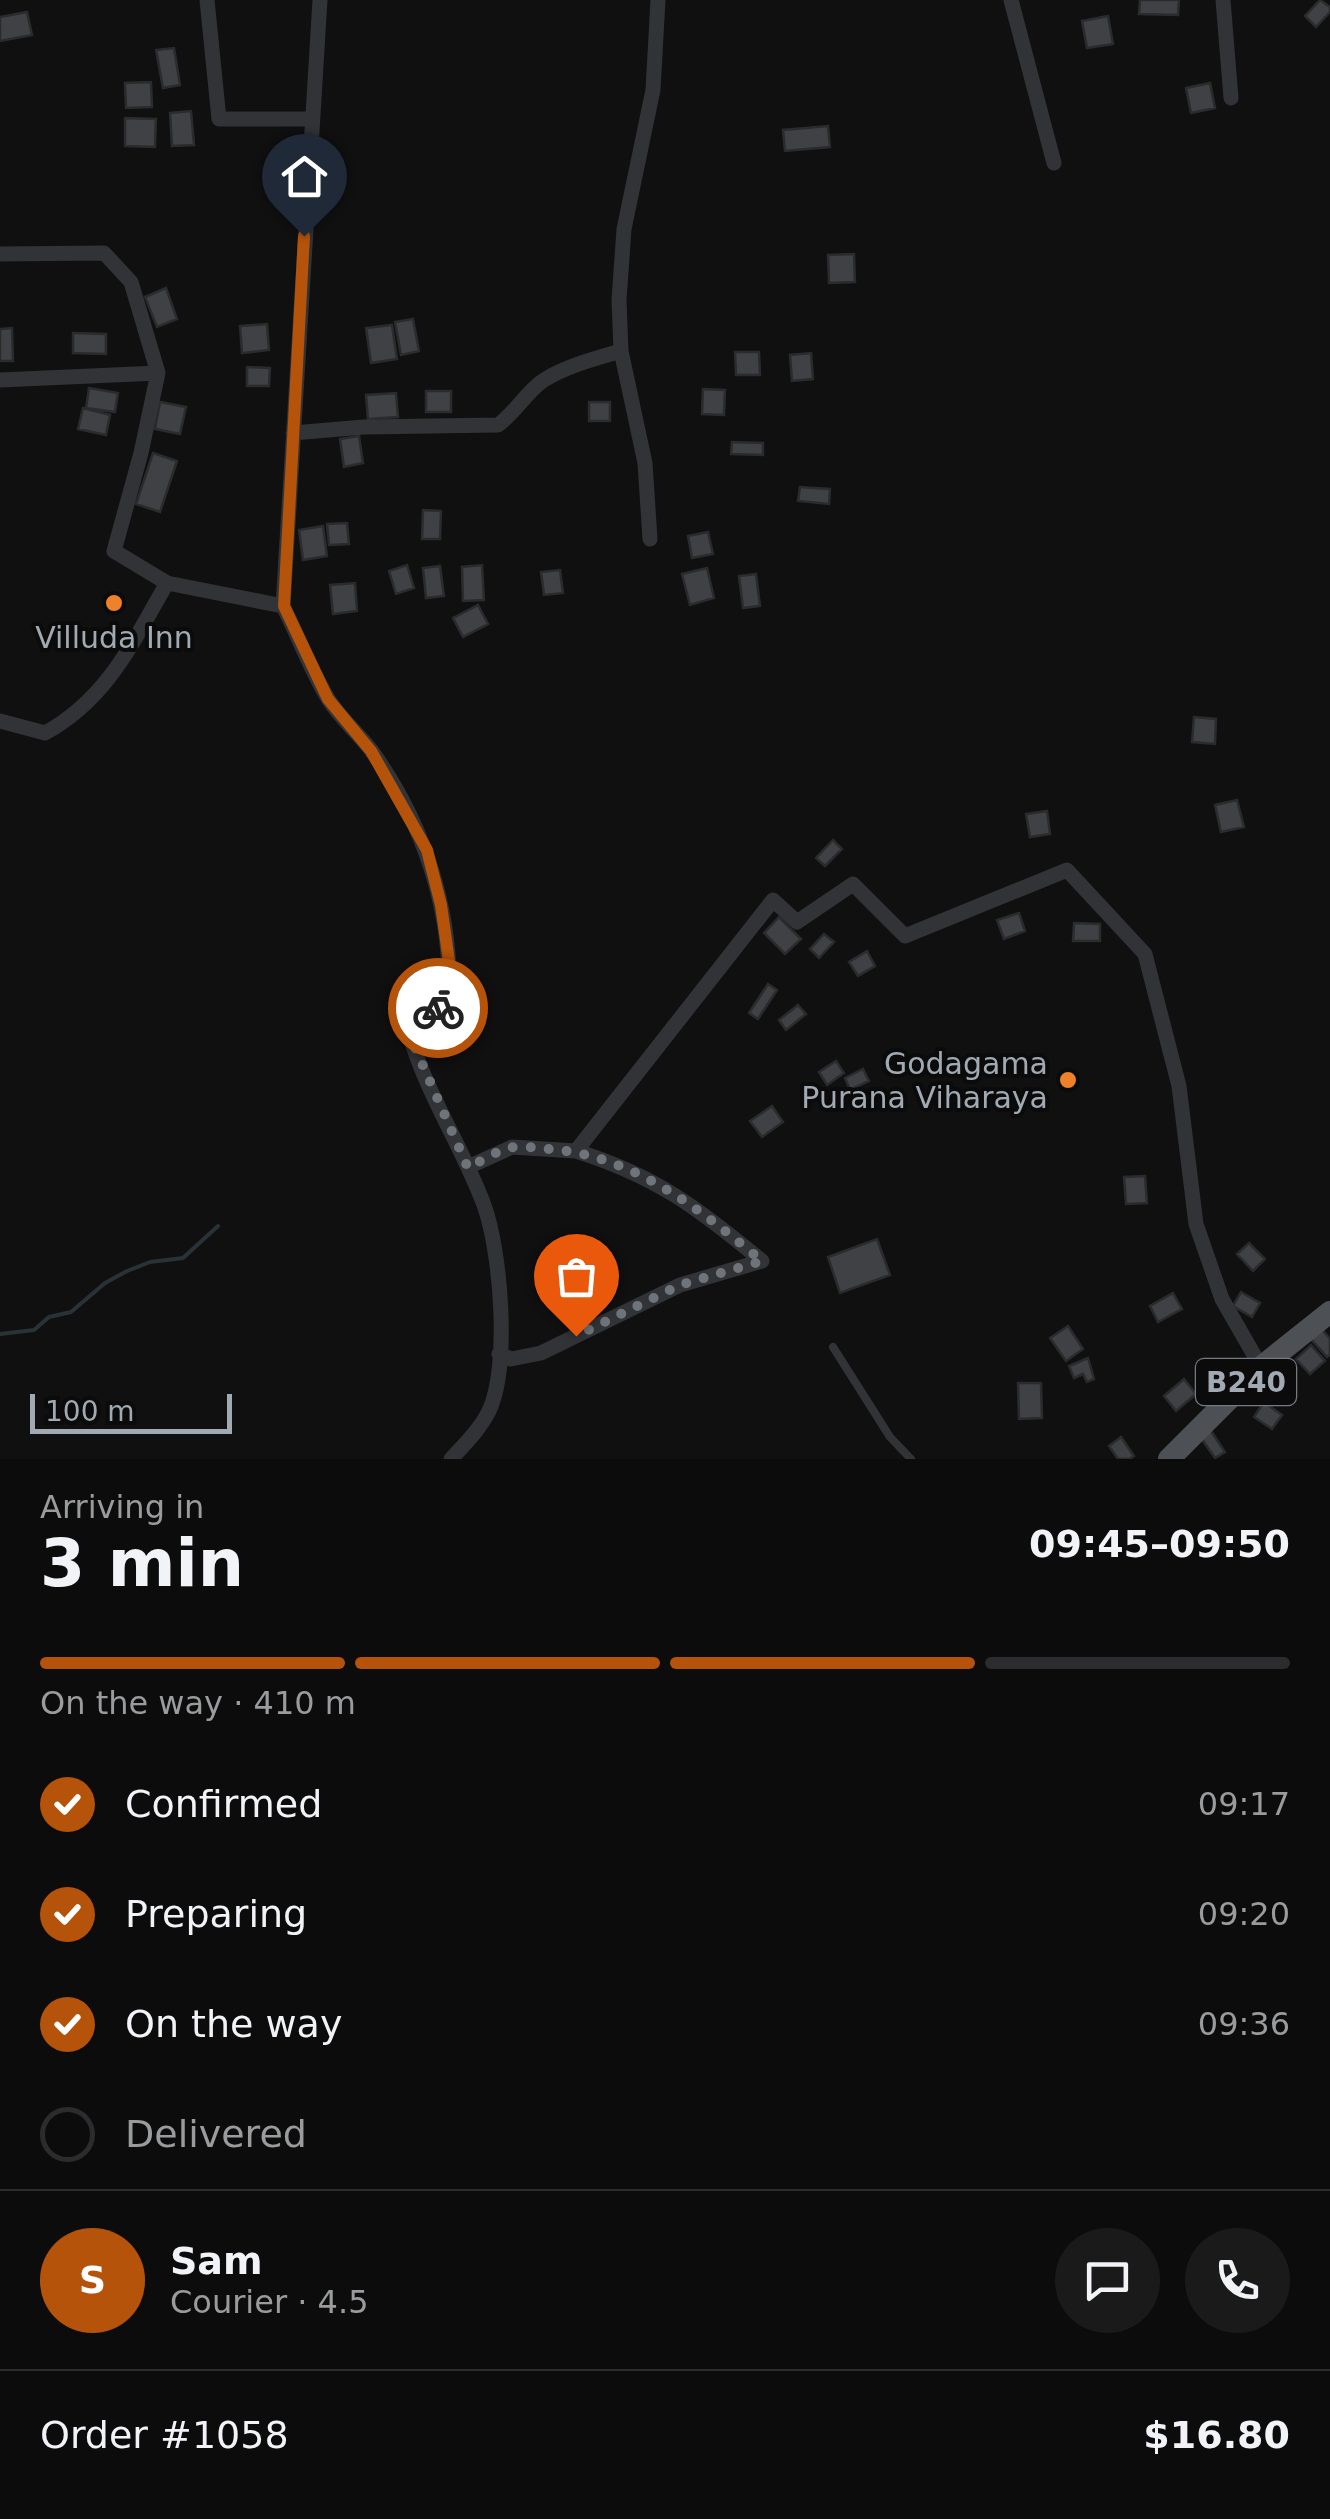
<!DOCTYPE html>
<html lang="en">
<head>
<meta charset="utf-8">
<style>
  body { margin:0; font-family:"DejaVu Sans",sans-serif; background:#1a1a1b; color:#f1f3f6; height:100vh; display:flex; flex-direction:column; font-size:38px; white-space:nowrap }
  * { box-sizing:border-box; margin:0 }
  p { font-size:32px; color:#9a9b9d }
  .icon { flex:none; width:55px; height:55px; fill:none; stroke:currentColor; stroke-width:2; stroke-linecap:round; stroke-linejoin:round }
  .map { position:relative; height:1459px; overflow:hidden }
  .drawer { display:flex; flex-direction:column; background:#0c0c0d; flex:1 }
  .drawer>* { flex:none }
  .scale { position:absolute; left:30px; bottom:25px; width:202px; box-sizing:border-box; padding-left:10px; border:5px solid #a1aab2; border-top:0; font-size:28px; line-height:35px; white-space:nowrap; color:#a1aab2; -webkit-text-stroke:8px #0b0b0c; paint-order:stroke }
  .pin { position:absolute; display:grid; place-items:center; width:85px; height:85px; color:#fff; margin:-102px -42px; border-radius:50% 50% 50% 0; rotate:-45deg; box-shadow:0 0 10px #0007 }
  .pin .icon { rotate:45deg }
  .courier { position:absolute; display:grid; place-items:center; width:100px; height:100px; margin:-50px; border:8px solid #b45309; border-radius:50%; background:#fff; color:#222; box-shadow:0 2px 12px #0007 }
  .head em { font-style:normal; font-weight:700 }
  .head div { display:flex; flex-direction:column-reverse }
  .head { display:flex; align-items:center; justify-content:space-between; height:170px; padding:0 40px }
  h1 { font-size:65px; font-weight:700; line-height:75px }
  .bar { display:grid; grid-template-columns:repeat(4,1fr); gap:15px 10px; align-content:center; height:120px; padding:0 40px }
  .bar i { height:12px; border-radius:8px; background:#2c2c2e }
  .bar .current { background:#b45309 }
  .bar p { grid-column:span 4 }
  .line { display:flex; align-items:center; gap:25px; padding:0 40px; border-top:2px solid #2c2c2e }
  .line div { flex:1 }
  .round { display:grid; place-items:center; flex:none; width:105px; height:105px; border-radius:52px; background:#1a1a1b }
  ol { padding:0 40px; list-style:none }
  li { display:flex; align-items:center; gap:30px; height:110px }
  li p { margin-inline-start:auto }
  li .icon { padding:10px; border-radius:50%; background:#b45309; color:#fff; stroke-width:4 }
  li:last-child { color:#9a9b9d }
  li i { width:55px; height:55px; border:5px solid #2c2c2e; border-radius:50% }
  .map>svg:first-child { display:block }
</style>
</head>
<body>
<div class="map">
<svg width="1330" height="1459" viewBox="0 0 1330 1459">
  <rect width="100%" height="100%" fill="#101011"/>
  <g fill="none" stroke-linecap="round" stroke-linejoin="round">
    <!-- stream -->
    <path stroke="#293337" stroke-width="4" d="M0 1334 34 1330 49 1317 71 1312 105 1283 127 1271 150 1262 183 1258 218 1226"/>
  </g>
  <!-- building -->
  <path fill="#3f4144" stroke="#2a2b2d" stroke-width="2.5" d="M1140 0H1179L1178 15 1139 14Z
    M1320 0 1330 7V12L1316 27 1305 16Z
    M27 12 32 35 0 41V17Z
    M1108 16 1113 44 1087 48 1082 21Z
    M174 48 180 85 163 88 156 50Z
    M151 82 152 107 126 108 125 83Z
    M1210 83 1215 108 1191 113 1186 88Z
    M191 111 194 145 172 146 170 113Z
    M125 118 156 119 155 147 125 146Z
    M828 126 830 147 785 151 783 130Z
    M854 254 855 282 829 283 828 255Z
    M166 288 177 319 157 327 145 297Z
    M413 319 419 351 401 355 395 322Z
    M267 324 269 350 242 353 240 326Z
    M392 325 397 359 371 363 366 328Z
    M12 328 13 361H0V329Z
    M73 333 106 334V354L73 353Z
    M735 352H759L760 375H736Z
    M811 353 813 379 792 381 790 355Z
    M247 367 270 368 269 386H247Z
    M89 388 118 393 115 412 86 408Z
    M703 389 725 390 724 415 702 414Z
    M426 391H451V412H426Z
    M396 393 398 417 368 419 366 395Z
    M160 402 186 407 180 434 155 429Z
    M589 402H610V421H589Z
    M83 408 110 415 106 435 78 429Z
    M359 436 363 463 344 467 340 439Z
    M732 442 763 443V455L731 454Z
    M153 453 177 461 160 512 136 504Z
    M800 487 830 489 829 504 798 501Z
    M423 510 441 511 440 539H422Z
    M347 523 349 544 329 545 327 524Z
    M323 526 327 556 303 560 299 530Z
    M708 532 713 554 692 558 688 536Z
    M407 565 414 588 396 594 389 571Z
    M482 565 484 600 463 601 462 567Z
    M440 566 444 596 426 598 423 568Z
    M707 568 714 598 690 605 682 574Z
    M560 570 563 593 544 595 541 572Z
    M756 574 760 606 743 608 739 576Z
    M355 583 357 611 333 614 330 585Z
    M478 605 488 624 463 637 453 618Z
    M1194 717 1216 719 1215 744 1192 742Z
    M1237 800 1244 827 1221 832 1215 805Z
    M1047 811 1050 834 1030 837 1026 814Z
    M833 840 842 849 825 866 816 858Z
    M1019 913 1025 931 1004 939 997 920Z
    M779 917 801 939 785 954 764 933Z
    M1074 923 1100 924V941H1073Z
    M824 934 834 942 819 958 810 949Z
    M867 951 875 966 858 976 849 962Z
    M768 984 777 990 758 1019 749 1013Z
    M798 1005 806 1014 786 1030 779 1020Z
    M836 1061 844 1073 827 1085 819 1072Z
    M863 1069 869 1081 850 1090 845 1078Z
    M772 1106 783 1122 762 1137 750 1121Z
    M1145 1176 1147 1203 1126 1204 1124 1177Z
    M877 1239 890 1275 840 1293 828 1257Z
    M1249 1243 1265 1259 1253 1271 1237 1254Z
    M1241 1292 1260 1303 1252 1317 1233 1306Z
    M1173 1293 1182 1309 1158 1322 1150 1306Z
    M1068 1326 1083 1349 1066 1361 1050 1338Z
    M1321 1328 1330 1339V1355L1327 1357 1309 1337Z
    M1311 1345 1325 1361 1310 1374 1296 1359Z
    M1088 1358 1094 1379 1087 1382 1083 1374 1074 1378 1069 1366Z
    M1184 1379 1196 1394 1176 1411 1164 1396Z
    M1018 1383H1041L1042 1418 1019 1419Z
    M1264 1402 1282 1415 1272 1429 1254 1417Z
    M1211 1431 1225 1452 1215 1458 1201 1438Z
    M1121 1437 1134 1456 1130 1459H1118L1109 1446Z"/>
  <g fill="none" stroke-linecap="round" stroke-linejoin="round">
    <!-- lane -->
    <path stroke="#313336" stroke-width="8" d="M833 1347 890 1437 911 1459"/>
    <!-- street -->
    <path stroke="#313336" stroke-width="15" d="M207 0 219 119H312
      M1011 0 1054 163
      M1223 0 1231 98
      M0 254 104 253 131 282 158 373 141 453 114 551 167 583
      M0 380 158 373
      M293 433 364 427 498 425C516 412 526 392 544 380 566 366 597 358 621 351
      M650 539 645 463 621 351 619 300 624 229 653 90 658 0
      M283 606 320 0
      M0 721 45 733C107 699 133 642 167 583L283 606C298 636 310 668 327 697 338 716 357 732 371 750 423 822 452 908 449 997L420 1021 410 1036C427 1095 463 1148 484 1205 501 1252 510 1366 489 1411 480 1429 465 1444 451 1459
      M468 1167 512 1147 576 1151 773 900 797 922 853 884 905 936 1067 870 1145 954 1179 1086 1196 1224 1222 1299 1261 1367
      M499 1354 511 1359 541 1353 680 1285 762 1261C698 1208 656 1176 576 1151"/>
    <!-- primary -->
    <path stroke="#4d5155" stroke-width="22" d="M1169 1459 1261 1367 1330 1312"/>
  </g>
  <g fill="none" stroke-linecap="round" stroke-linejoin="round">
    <!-- done -->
    <path stroke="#6e747a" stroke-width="10" stroke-dasharray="0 18" d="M438 1008 420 1021 410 1036 468 1168C481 1161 495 1152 509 1148 520 1145 536 1148 548 1149 633 1155 698 1208 762 1261L680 1285 576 1336"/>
    <!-- route -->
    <path stroke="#b45309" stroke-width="12" d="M304 236 284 606 328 699 371 751 427 850 441 905 449 961V997L438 1008"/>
  </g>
  <!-- markers -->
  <g fill="#ef812b" stroke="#0b0b0c" stroke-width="4">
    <circle cx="114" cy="603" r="10"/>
    <circle cx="1068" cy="1080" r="10"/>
  </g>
  <g text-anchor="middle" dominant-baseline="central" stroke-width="8" stroke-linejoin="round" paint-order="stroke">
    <!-- shield labels -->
    <rect fill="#0b0b0c" stroke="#747a80" stroke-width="2.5" x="1196" y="1359" width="100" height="46" rx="8"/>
    <g font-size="28" font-weight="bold" fill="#a1aab2">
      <text x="1246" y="1382">B240</text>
    </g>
    <!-- poi labels -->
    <g font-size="30" fill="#a1aab2" stroke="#0b0b0c">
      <text x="114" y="637">Villuda Inn</text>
      <text x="1048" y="1063" text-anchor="end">Godagama<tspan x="1048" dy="34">Purana Viharaya</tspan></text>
    </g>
  </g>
</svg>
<div class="scale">100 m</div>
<div class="pin" style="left:576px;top:1336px;background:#ea580c"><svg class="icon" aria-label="bag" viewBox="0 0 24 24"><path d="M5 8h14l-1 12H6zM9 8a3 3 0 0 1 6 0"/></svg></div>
<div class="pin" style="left:304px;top:236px;background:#1f2937"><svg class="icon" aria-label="home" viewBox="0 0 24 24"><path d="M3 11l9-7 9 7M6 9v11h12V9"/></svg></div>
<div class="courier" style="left:438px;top:1008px"><svg class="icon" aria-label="bike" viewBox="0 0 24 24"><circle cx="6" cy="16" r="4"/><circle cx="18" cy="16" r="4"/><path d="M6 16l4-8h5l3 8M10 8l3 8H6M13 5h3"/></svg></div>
</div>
<section class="drawer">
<div class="head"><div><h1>3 min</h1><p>Arriving in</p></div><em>09:45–09:50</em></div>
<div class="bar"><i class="current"></i><i class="current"></i><i class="current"></i><i></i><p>On the way · 410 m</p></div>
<ol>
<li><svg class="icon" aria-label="check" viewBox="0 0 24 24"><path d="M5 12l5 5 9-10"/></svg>Confirmed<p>09:17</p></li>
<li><svg class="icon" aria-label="check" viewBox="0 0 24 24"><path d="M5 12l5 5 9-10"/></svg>Preparing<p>09:20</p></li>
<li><svg class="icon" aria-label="check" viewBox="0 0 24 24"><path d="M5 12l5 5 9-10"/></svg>On the way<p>09:36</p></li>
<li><i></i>Delivered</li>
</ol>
<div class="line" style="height:180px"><b class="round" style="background:#b45309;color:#fff">S</b><div><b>Sam</b><p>Courier · 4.5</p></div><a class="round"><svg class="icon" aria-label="chat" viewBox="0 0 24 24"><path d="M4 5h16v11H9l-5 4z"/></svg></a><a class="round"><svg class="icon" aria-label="phone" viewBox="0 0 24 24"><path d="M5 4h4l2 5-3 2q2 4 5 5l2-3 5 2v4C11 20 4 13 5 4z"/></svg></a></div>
<div class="line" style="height:130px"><div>Order #1058</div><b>$16.80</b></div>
</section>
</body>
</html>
